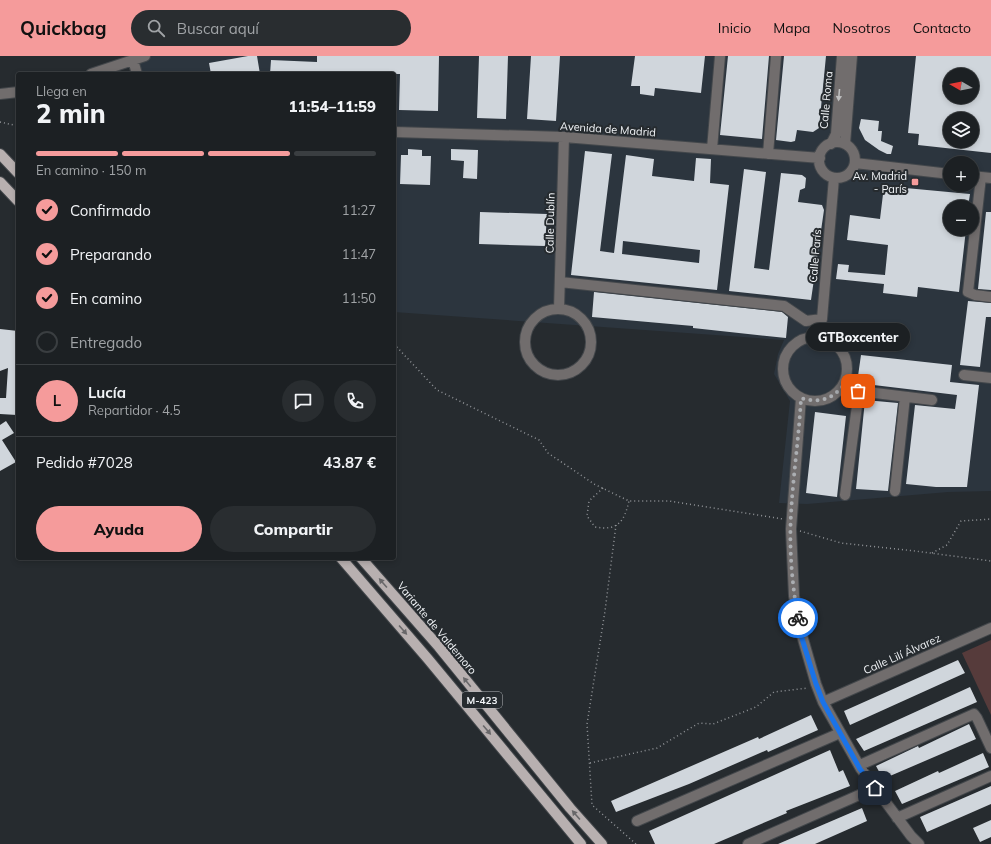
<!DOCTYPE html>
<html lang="es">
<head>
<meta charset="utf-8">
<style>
  body { margin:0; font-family:Mulish,sans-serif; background:#292d30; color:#f1f3f6; height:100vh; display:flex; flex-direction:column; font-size:15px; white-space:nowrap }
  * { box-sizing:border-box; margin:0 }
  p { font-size:13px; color:#a0a3a6 }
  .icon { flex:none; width:22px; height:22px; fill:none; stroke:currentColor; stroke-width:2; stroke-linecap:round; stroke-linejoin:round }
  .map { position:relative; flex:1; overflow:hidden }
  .sheet { position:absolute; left:16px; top:16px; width:380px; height:488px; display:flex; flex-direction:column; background:#1c2023; border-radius:4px; box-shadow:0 2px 6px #0003,0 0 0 1px #3a3e41 }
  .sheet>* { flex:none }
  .needle { width:26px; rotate:279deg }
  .buttons { position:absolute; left:943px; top:12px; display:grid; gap:8px }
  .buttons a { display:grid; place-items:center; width:36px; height:36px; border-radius:50%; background:#1c2023; box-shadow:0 2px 6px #0003,0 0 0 1px #3a3e41; font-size:20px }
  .pin { position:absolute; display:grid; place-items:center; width:34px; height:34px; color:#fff; margin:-17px; border-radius:8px; box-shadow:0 2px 6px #0006 }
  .courier { position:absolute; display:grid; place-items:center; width:40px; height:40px; margin:-20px; border:3px solid #1a73e8; border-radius:50%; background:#fff; color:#222; box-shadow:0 1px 5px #0007 }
  .bubble { position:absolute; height:28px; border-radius:14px; background:#1c2023; box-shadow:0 2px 6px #0003,0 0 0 1px #3a3e41; font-size:13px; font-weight:800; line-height:28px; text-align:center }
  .headline em { font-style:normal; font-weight:800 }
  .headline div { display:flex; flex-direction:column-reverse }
  .headline { display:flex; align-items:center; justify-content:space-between; height:68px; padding:0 20px }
  h1 { font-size:26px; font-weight:800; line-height:30px }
  .bar { display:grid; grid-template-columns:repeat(4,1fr); gap:6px 4px; align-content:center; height:48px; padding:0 20px }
  .bar i { height:5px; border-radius:3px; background:#3a3e41 }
  .bar .on { background:#f59b9b }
  .bar p { grid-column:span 4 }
  .line { display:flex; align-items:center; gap:10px; padding:0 20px; border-top:1px solid #3a3e41 }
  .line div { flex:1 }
  .round { display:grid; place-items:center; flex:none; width:42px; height:42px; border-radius:21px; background:#292d30 }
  ol { padding:0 20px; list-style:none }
  li { display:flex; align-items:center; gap:12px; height:44px }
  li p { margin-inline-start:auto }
  li .icon { padding:4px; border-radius:50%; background:#f59b9b; color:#111; stroke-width:4 }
  li:last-child { color:#a0a3a6 }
  li i { width:22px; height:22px; border:2px solid #3a3e41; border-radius:50% }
  .cta { display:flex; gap:8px; margin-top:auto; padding:8px 20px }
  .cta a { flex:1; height:46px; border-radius:24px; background:#f59b9b; color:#111; font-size:16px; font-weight:800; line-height:46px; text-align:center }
  .cta a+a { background:#292d30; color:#f1f3f6 }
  header { display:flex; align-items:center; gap:24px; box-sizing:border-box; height:56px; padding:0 20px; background:#f59b9b; color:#111 }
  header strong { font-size:19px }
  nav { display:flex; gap:22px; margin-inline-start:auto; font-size:14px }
  .search { width:280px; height:36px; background:#292d30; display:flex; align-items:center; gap:10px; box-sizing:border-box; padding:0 14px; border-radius:22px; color:#a0a3a6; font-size:15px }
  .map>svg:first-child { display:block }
</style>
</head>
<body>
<header>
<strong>Quickbag</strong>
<div class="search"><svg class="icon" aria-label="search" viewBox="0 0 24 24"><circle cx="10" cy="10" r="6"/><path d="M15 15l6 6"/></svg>Buscar aquí</div>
<nav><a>Inicio</a><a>Mapa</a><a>Nosotros</a><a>Contacto</a></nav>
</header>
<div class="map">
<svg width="991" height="788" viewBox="0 0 991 788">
  <rect width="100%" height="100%" fill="#262b2f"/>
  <!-- built -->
  <path fill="#2c353e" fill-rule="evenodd" d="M145 0H991V435L948 436 807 448 779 447 790 345 774 318 778 298 784 284 394 256V18H137L133 4ZM950 19H972V41H950ZM950 63H972V85H950ZM950 107H972V129H950ZM950 151H972V173H950Z"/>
  <!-- green -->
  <path fill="#563b3b" d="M991 584V659L962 597Z"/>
  <!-- building -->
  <path fill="#d0d6dc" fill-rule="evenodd" d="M248 0H257L260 18H211L209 7Z
    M317 0H439L438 55 399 54 400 18H270L271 4 317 6Z
    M479 0H508L506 63 477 62Z
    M531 0H560L556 65 527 63Z
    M635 0H705L701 37 655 32 654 40 640 38V30H631Z
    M728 0H769L762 83 720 79Z
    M784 0H826L819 72 813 76 797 74 795 85 791 86 776 84Z
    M916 0H991V97L918 89 919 78 908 77ZM950 19H972V41H950ZM950 63H972V85H950Z
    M861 63 879 65 878 75H882L881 85 893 90 891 98H887L879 94 865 84 859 72Z
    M408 93 422 94V100H431L430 129 400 128 401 99H408Z
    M451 93 478 94 477 123 463 122 464 105 451 104Z
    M585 95 612 98 600 195 614 197 626 99 654 103 652 120 694 125 696 102 711 103 710 127 729 129 717 234 571 219ZM623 185 700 194 699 207 622 198Z
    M744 113 766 116 754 212 769 214 781 117 802 119 806 122 805 132 800 134 798 146 822 149 824 154 811 244 729 235Z
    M884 130 970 138 968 151H950V173H966L959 236 918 231 917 241 883 237 884 228 836 223 838 208 849 209 848 216 885 219 888 189 847 184 850 159 880 163Z
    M480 156 547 158 545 190 479 188Z
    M986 156H991V234L978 233Z
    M594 236 782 256 788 261 786 282 693 272V270L592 261Z
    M968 245 991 247V261H986L980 311 960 309Z
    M0 273 18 275V336L17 359 0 358V342H6L8 312 0 315Z
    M861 299 952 309 950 326 979 329 967 431H936L906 428 915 349 955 353 957 339 857 327Z
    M865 344 898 347 888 435 856 433Z
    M815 356 846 360 837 441 806 437Z
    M6 365 14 377 2 384 16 406 0 415V369Z
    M958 604 965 617 850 669 844 655Z
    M970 631 977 646 864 695 856 683Z
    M811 659 818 674 768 696 767 694 689 728 616 756 611 745 758 681 759 683Z
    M969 668 976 683 883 723 876 710 918 690 919 692Z
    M830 694 839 716 843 714 850 730 786 755 787 757 714 788H655L649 775Z
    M983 697 989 711 902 748 895 735 938 715 939 717Z
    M991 730V748L927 776 920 761Z
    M862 752 867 765 824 784 815 788H778Z
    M991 764V781L980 786 973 772Z"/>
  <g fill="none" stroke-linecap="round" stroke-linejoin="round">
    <!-- minor casing -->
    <g stroke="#43474b" stroke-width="12">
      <path id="minor" d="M133 4 137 18
        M91 18 145 0
        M0 38 18 36
        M394 76 564 81 820 102
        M819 104a18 18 0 1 1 36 0a18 18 0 1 1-36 0Z
        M831 88 836 78 842 0
        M845 88 852 0
        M712 93 720 0
        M768 98 776 0
        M855 107 950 118
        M972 120 991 122
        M981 121 968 236 975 239 991 241
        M560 226 784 250 806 265 822 263
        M559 253 564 81
        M525 286a33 33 0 1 1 66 0a33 33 0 1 1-66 0Z
        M818 280 822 263 834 122
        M783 313a32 32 0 1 1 64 0a32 32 0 1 1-64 0Z
        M964 319 991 322
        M842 331 859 335 932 344
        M801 342 791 473 794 540 801 576 816 628 823 646 861 713 911 780 919 788
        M895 435 905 341
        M845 439 859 335
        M823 646 991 572
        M860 709 974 658 977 662 991 692
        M897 762 991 720
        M637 765 840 677
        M748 788 875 732"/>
    </g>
    <!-- major casing -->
    <g stroke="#43474b" stroke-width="12">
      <path id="major" d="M0 98 18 117
        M0 126 18 145
        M341 502 428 603 581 788
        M361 502 439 591 570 752 602 788"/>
    </g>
    <!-- path -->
    <path stroke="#929599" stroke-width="1.5" stroke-dasharray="1 3" stroke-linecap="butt" d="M0 66 18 70
      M394 288 437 334 539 384 548 397 594 428 629 445H669L783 463
      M603 432 589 445 587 460 595 471C618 475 624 466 629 445
      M616 469 605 555 587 668 592 749 636 788
      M800 475 841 487 915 495 991 505
      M932 497 947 489 961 465 991 463
      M590 707 657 692 699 667 713 668 756 651 774 636 808 632"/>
    <!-- minor -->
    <use href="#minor" stroke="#716d6d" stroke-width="10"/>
    <!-- major -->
    <use href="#major" stroke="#b8b0b0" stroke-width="10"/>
  </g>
  <!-- one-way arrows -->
  <defs><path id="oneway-solid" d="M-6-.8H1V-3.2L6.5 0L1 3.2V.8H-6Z"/></defs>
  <use fill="#bebfc0" href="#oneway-solid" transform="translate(839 39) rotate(95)"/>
  <g fill="#686769">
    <use href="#oneway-solid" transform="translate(383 527) rotate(-131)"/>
    <use href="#oneway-solid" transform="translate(403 574) rotate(49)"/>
    <use href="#oneway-solid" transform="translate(467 626) rotate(-129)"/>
    <use href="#oneway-solid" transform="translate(487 674) rotate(50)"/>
    <use href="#oneway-solid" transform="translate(576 759) rotate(-131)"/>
  </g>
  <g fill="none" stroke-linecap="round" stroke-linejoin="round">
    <!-- done -->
    <path stroke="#abaeb2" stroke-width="4" stroke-dasharray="0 7.2" d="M798 562C792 528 789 493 791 458 793 420 799 381 801 342 818 347 831 344 842 331L858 335"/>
    <!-- route -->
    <path stroke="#1a73e8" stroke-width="5" d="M798 562 800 576 816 628 823 646 860 713 875 732"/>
  </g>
  <!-- markers -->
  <rect fill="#f59b9b" stroke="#262b2f" stroke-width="1.5" x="911" y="122" width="8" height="8" rx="2"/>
  <g text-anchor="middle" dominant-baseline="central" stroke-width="4" stroke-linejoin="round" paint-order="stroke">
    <!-- shield labels -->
    <rect fill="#262b2f" stroke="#b5b8bc" stroke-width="1" x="462" y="636" width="40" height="16" rx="3"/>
    <g font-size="10" font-weight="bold" fill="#f2f5f8">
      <text x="482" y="644">M-423</text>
    </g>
    <!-- street labels -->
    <g font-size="11" fill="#f2f5f8" stroke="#262b2f">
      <text transform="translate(826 44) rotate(-85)">Calle Roma</text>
      <text transform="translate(608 73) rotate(4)">Avenida de Madrid</text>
      <text transform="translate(550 167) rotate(-89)">Calle Dublín</text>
      <text transform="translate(815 200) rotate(-85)">Calle París</text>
      <text transform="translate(437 572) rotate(50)">Variante de Valdemoro</text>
      <text transform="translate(902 598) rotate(-24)">Calle Lilí Álvarez</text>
    </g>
    <!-- poi labels -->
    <g font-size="11" fill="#f2f5f8" stroke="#262b2f" text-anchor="end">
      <text x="907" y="120">Av. Madrid<tspan x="907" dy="13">- París</tspan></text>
    </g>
  </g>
</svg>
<div class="buttons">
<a><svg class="needle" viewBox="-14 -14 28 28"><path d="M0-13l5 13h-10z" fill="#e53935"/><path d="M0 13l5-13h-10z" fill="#a0a3a6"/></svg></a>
<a><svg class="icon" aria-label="layers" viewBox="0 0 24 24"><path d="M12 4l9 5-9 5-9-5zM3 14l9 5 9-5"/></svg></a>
<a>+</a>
<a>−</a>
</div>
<div class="pin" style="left:858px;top:335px;background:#ea580c"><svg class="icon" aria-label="bag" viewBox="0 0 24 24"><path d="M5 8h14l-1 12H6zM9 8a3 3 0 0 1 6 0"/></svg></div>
<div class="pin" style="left:875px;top:732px;background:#1f2937"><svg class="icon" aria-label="home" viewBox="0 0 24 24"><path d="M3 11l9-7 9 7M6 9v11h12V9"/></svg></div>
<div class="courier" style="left:798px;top:562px"><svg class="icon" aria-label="bike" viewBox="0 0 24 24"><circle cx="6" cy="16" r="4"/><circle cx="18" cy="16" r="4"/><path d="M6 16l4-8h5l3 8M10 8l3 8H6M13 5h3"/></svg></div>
<div class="bubble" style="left:806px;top:267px;width:104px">GTBoxcenter</div>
<section class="sheet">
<div class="headline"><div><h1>2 min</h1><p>Llega en</p></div><em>11:54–11:59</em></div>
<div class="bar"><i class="on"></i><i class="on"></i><i class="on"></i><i></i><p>En camino · 150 m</p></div>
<ol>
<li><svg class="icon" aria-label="check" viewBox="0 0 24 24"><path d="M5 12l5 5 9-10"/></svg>Confirmado<p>11:27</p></li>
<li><svg class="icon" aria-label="check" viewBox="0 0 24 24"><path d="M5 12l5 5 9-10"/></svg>Preparando<p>11:47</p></li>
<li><svg class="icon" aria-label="check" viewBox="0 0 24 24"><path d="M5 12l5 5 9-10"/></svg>En camino<p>11:50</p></li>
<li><i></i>Entregado</li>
</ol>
<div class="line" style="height:72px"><b class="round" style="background:#f59b9b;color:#111">L</b><div><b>Lucía</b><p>Repartidor · 4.5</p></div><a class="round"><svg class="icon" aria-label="chat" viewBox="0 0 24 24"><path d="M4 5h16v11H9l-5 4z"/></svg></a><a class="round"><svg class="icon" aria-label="phone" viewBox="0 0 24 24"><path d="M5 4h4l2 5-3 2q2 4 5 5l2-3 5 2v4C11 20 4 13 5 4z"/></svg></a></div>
<div class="line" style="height:52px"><div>Pedido #7028</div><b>43.87 €</b></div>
<div class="cta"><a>Ayuda</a><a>Compartir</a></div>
</section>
</div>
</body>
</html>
